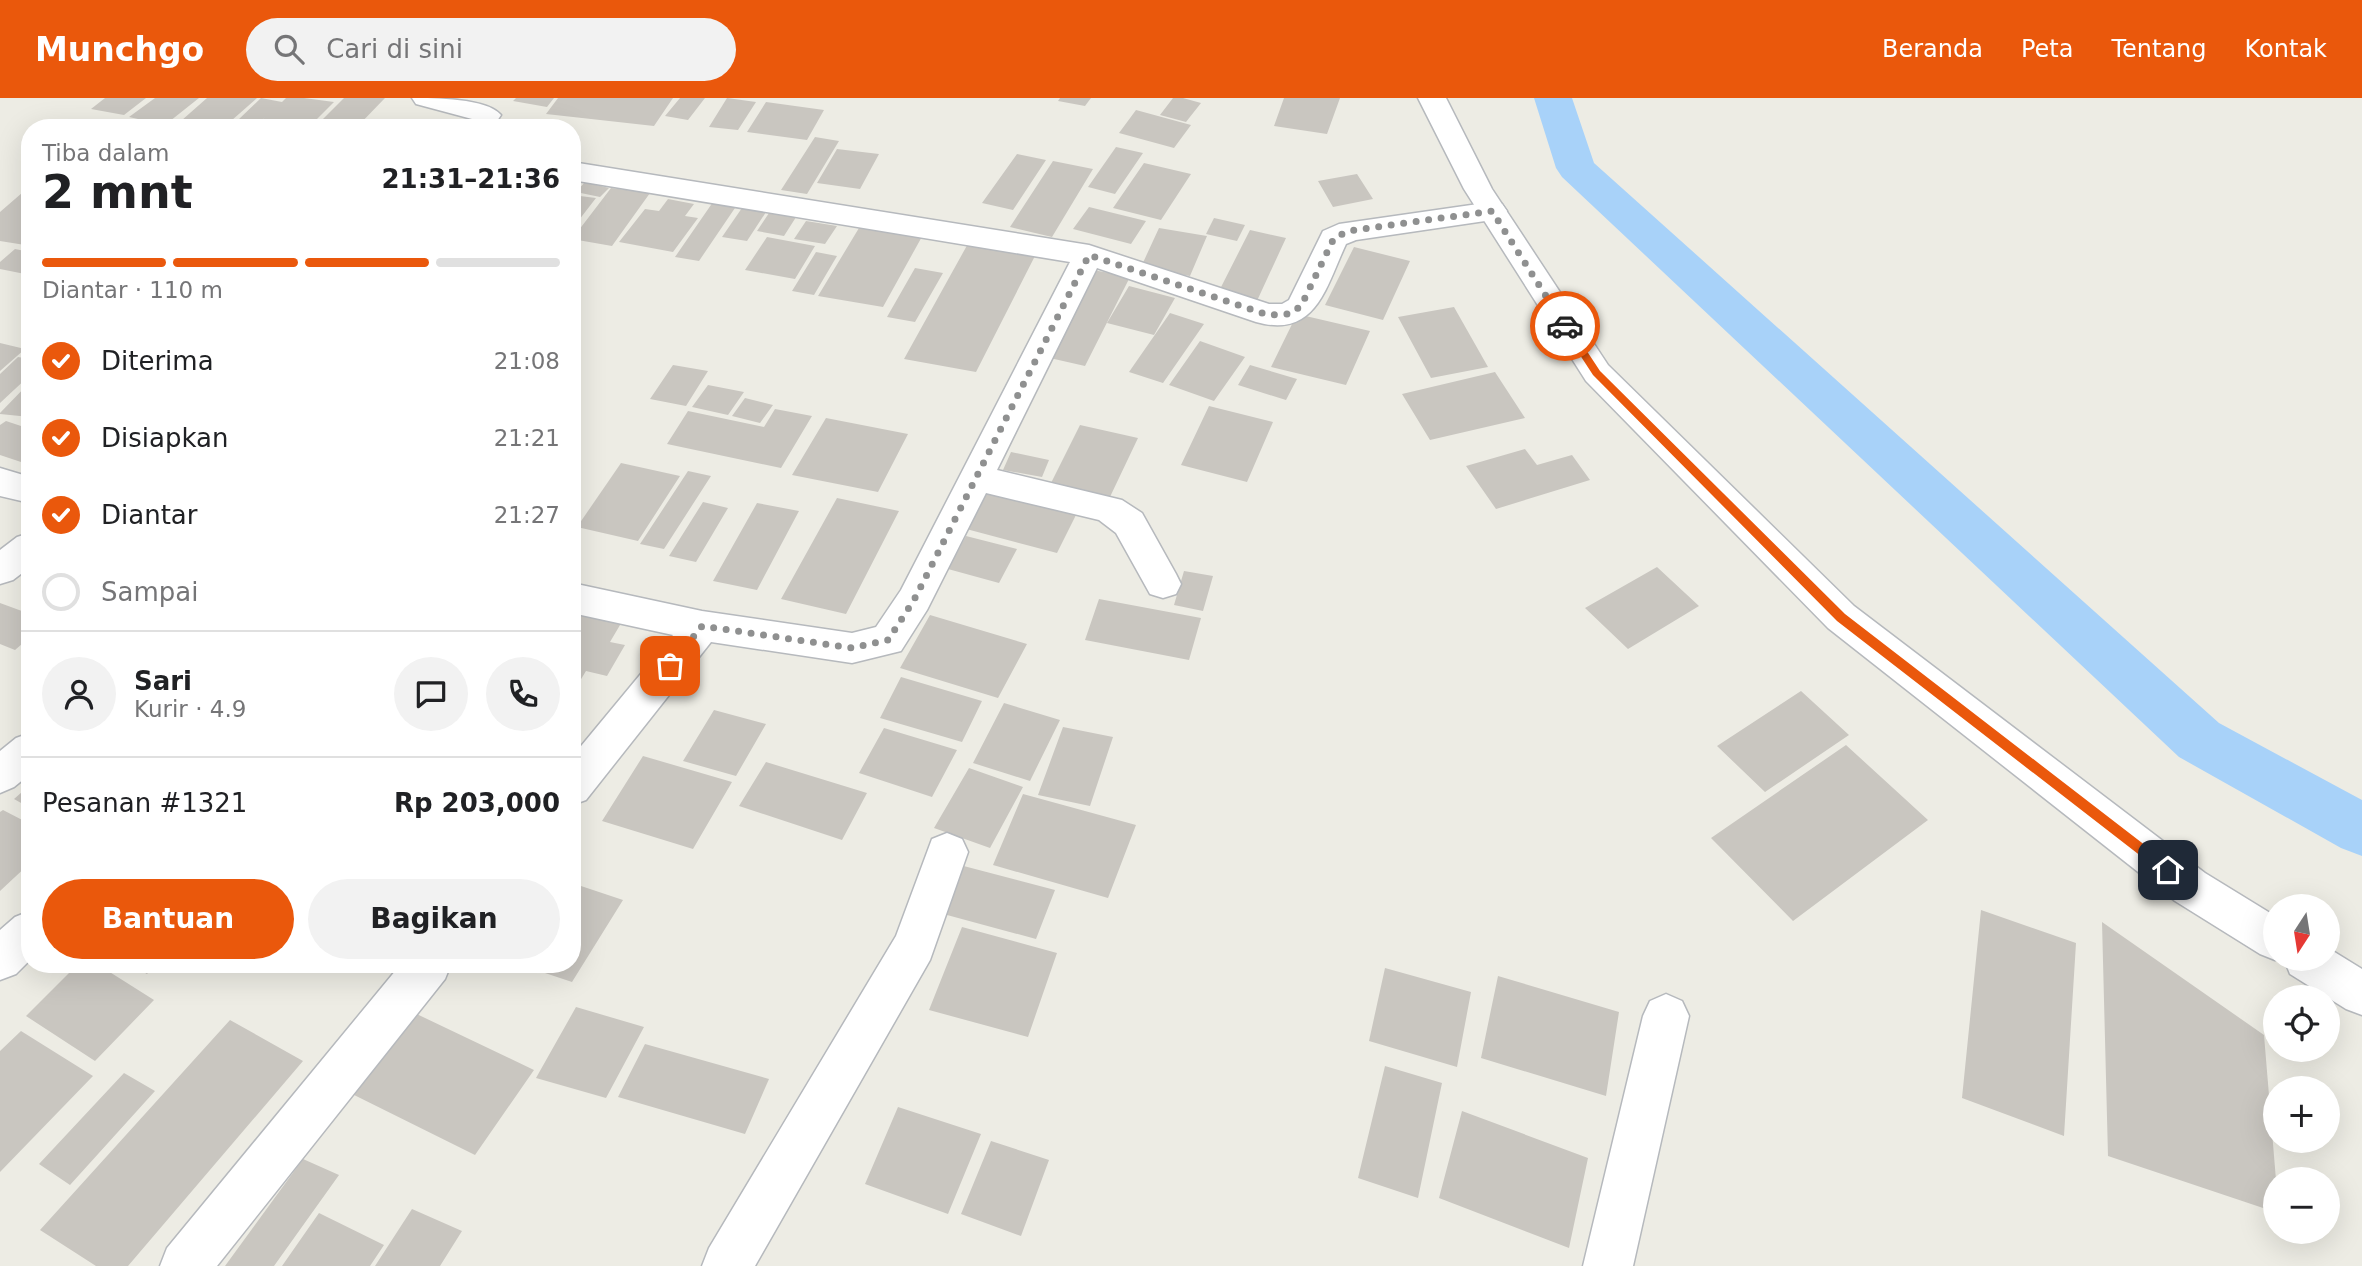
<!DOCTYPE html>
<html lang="id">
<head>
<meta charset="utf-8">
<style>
  body { margin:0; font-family:"DejaVu Sans",sans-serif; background:#f2f2f2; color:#202124; height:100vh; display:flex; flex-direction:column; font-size:26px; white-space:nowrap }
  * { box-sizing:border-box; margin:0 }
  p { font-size:23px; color:#757577 }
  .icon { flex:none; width:38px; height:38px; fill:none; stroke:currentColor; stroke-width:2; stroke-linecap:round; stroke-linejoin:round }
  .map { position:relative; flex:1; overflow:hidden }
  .drawer { position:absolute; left:21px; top:21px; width:560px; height:854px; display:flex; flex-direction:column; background:#fff; border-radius:28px; box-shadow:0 7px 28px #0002 }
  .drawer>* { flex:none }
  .needle { width:46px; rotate:192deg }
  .controls { position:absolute; left:2263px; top:796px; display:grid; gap:14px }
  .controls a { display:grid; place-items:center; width:77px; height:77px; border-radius:50%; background:#fff; box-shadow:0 7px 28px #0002; font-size:35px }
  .pin { position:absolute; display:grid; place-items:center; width:60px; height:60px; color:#fff; margin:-30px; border-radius:14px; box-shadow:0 4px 10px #0006 }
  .courier { position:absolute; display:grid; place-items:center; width:70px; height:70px; margin:-35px; border:5px solid #ea580c; border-radius:50%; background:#fff; color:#222; box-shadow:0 2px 9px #0007 }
  .headline em { font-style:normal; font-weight:700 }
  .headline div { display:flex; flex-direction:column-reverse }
  .headline { display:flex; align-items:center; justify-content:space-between; height:119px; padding:0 21px }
  h1 { font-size:46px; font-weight:700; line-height:52px }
  .bar { display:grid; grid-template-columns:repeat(4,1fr); gap:10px 7px; align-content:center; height:84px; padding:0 21px }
  .bar i { height:9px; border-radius:5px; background:#e0e0e0 }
  .bar .selected { background:#ea580c }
  .bar p { grid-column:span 4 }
  .line { display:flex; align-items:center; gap:18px; padding:0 21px; border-top:2px solid #e0e0e0 }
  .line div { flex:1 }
  .round { display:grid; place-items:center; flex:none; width:74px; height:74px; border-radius:37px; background:#f2f2f2 }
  ol { padding:0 21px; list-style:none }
  li { display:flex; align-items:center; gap:21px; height:77px }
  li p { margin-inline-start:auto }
  li .icon { padding:7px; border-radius:50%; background:#ea580c; color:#fff; stroke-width:4 }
  li:last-child { color:#757577 }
  li i { width:38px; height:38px; border:4px solid #e0e0e0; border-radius:50% }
  .action { display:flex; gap:14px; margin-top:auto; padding:14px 21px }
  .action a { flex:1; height:80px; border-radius:42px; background:#ea580c; color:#fff; font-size:28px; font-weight:700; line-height:80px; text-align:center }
  .action a+a { background:#f2f2f2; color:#202124 }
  header { display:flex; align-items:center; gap:42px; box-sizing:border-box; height:98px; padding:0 35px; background:#ea580c; color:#fff }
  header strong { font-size:33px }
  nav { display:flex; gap:38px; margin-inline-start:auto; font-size:24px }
  .search { width:490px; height:63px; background:#f2f2f2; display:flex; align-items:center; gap:18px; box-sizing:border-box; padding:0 24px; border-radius:38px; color:#757577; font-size:26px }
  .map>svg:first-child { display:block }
</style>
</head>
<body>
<header>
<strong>Munchgo</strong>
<div class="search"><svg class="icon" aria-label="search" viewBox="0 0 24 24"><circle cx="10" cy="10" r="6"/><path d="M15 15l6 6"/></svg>Cari di sini</div>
<nav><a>Beranda</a><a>Peta</a><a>Tentang</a><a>Kontak</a></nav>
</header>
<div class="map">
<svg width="2362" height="1168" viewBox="0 0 2362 1168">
  <rect width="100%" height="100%" fill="#edece4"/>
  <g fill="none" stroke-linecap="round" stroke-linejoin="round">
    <!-- canal -->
    <path fill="#a8d2f9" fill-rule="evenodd" d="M1534 0H1572L1594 65 2219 625 2362 702V758L2341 750 2179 659 1562 79 1556 70Z"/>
  </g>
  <!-- building -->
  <path fill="#c9c6c0" d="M105 0H146L124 17 91 11Z
    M155 0H199L165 27 129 19Z
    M207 0H257L223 30H173Z
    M261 0 282 4 286 0H304L334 4 308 30H255L265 19 259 25 238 22Z
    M344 0H385L356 30H314Z
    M516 0H554L547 9 513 3Z
    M558 0H673L654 28 546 16Z
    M680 0H705L688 22 665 18Z
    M727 0 756 4 738 32 709 29Z
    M1060 0H1091L1085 8 1058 3Z
    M1173 0H1183L1201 5 1186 24 1160 17Z
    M1284 0H1340L1327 36 1274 28Z
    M766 4 824 12 807 42 747 34Z
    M1136 12 1191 27 1174 50 1119 35Z
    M815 39 839 43 807 96 781 92Z
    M1116 49 1143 55 1115 96 1088 89Z
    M837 51 879 56 860 91 817 85Z
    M1017 56 1046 62 1013 112 982 105Z
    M1053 63 1093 71 1052 139 1010 129Z
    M1144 65 1191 76 1161 122 1113 110Z
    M1357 76 1373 101 1333 109 1318 83Z
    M585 84 609 90 600 99 576 94Z
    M30 88V143L25 147 0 143V114Z
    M611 90 650 95 612 148 572 141Z
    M572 97 596 100 572 131Z
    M668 101 694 106 685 118 698 120 673 154 619 144 645 111 659 113Z
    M713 104 737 107 699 163 675 159Z
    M744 107 768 111 747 143 722 139Z
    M1089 109 1146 123 1131 146 1073 131Z
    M771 112 798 116 784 138 757 133Z
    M1214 120 1245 127 1237 143 1206 136Z
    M806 123 837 128 825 146 794 141Z
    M862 125 924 135 883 209 818 198Z
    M1159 130 1207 138 1190 178 1141 169Z
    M1250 132 1286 140 1256 205 1217 197Z
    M767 139 815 148 795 181 745 172Z
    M970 142 1037 154 976 274 904 261Z
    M1354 149 1410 163 1383 222 1325 207Z
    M15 151 30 154V177L0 171V164Z
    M816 154 837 158 814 197 792 193Z
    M915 170 943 175 915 224 887 219Z
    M1088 171 1130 179 1085 268 1041 258Z
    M1129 188 1175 200 1154 237 1107 225Z
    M1454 209 1488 269 1431 280 1398 219Z
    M1170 215 1204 226 1163 285 1129 274Z
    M1297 216 1370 233 1346 287 1271 269Z
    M1200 243 1245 259 1214 303 1169 287Z
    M0 245 25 251 0 273Z
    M18 259 30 261V277L0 305V276Z
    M673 267 708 273 686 308 650 301Z
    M1250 267 1297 281 1286 302 1238 287Z
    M1495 274 1525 320 1430 342 1402 296Z
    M30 284V319L0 316V315Z
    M708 287 744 294 728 317 692 309Z
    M745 300 773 307 760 325 732 318Z
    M1209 308 1273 324 1247 384 1181 367Z
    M775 311 812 318 781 370 667 346 688 313 764 329Z
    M826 320 908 336 878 394 792 377Z
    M6 323 30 331V367L0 357V327Z
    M1080 327 1138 340 1109 401 1050 387Z
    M1525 351 1537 367 1572 357 1590 382 1496 411 1466 368Z
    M1011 354 1049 362 1042 379 1003 372Z
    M621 365 680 378 638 443 577 429Z
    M688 373 711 378 664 451 640 446Z
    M978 388 1078 413 1057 455 955 428Z
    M837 400 899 413 846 516 781 501Z
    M703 404 728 410 696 464 669 458Z
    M757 405 799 413 757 492 713 483Z
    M966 438 1017 451 999 485 948 471Z
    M1657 469 1699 508 1628 551 1585 510Z
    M1184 473 1213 478 1203 513 1174 507Z
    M1099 501 1201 520 1189 562 1085 542Z
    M0 505 30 516V539L15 552 0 546Z
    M572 512 623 522 610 544 625 547 607 578 586 573 572 596Z
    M930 517 1027 546 998 600 900 570Z
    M901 579 982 603 962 644 880 620Z
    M1801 593 1849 637 1765 694 1717 648Z
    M1004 605 1060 622 1030 683 973 665Z
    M714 612 766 626 736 678 683 663Z
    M1063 629 1113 639 1090 708 1038 697Z
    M884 630 957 652 932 699 859 675Z
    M1846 647 1928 722 1793 823 1711 740Z
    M643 658 732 684 693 751 602 723Z
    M766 664 867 695 842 742 739 708Z
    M969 670 1023 689 990 750 934 730Z
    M30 687V710L14 701Z
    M1023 696 1136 727 1108 800 993 767Z
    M3 712 30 726V765L0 793V714Z
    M956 766 1055 792 1036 841 936 814Z
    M572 785 623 802 572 884 521 867 572 866Z
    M1981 812 2076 845 2064 1038 1962 1000Z
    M2102 824 2264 937 2276 1082 2275 1114 2108 1058Z
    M962 829 1057 855 1028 939 929 912Z
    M78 866H97L154 902 95 963 26 918Z
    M128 866H156L147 876Z
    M1385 870 1471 894 1457 969 1369 943Z
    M1498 878 1619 914 1606 998 1481 960Z
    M402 909 534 972 475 1057 340 990Z
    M576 909 644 929 606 1000 536 980Z
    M230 922 303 963 128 1168H96L40 1132Z
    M21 933 93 978 0 1074V953Z
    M645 946 769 981 745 1036 618 999Z
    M1385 968 1442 985 1418 1100 1358 1080Z
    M124 975 155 993 70 1087 39 1066Z
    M898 1009 981 1036 948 1116 865 1086Z
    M1462 1013 1588 1060 1569 1150 1439 1100Z
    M991 1043 1049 1062 1021 1138 961 1116Z
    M303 1061 339 1077 274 1168H225Z
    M412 1111 462 1133 440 1168H375Z
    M319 1115 384 1147 370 1168H282Z"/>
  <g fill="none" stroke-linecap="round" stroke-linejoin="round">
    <!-- minor casing -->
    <g stroke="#b6b9bd" stroke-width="3">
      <path id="minor" d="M412 0C434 0 487 0 501 17L497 23 487 25 416 6Z
        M572 64 1089 147 1269 206H1282L1289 202 1323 133 1339 126 1492 104 1502 106 1507 113 1502 120 1492 122 1356 142 1346 146C1326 189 1316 241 1256 224L1097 170 997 372 1122 402 1142 415 1176 476 1181 486 1176 496 1163 500 1150 496 1116 435 1099 422 986 395 927 512 901 553 852 565 711 544 586 702 572 707V659L673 537 572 515V485L702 513 852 535 876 529 901 492 1070 164 572 82Z
        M0 370 30 379V405L0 398Z
        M30 435V469L13 482 0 486V452L17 439Z
        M30 635V676L14 689 0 695V653L16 640Z
        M947 735 962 741 968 754 930 862 755 1168H702L709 1150 896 838 932 741Z
        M30 813V862L16 876 0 882V832L15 819Z
        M401 866H451L445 881 217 1168H160L167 1150Z
        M1666 896 1682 903 1689 918 1633 1168H1583L1643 918 1650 903Z"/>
    </g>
    <!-- tertiary casing -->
    <g stroke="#b6b9bd" stroke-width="3">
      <path id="tertiary" d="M1418 0H1446L1492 91 1608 267 1854 508 2205 775 2275 818V861H2279L2275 862 2260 856 2175 803 1828 530 1586 283 1464 91Z
        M2328 850 2362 871V917L2346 911 2290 876 2284 861H2328Z"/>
    </g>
    <!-- minor -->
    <use href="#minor" fill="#fff" fill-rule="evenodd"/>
    <!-- tertiary -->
    <use href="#tertiary" fill="#fff" fill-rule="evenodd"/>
  </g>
  <!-- route -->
  <path fill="#ea580c" d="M1562 226H1569L1600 273 1845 516 2172 768V776H2164L1837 523 1593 277 1561 228Z"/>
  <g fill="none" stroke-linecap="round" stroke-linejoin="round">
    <!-- done -->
    <path stroke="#8f9090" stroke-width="7" stroke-dasharray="0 12.6" d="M670 568 702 528 852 550 888 542 914 502 1089 157 1268 217 1289 216 1301 208 1334 140 1349 133 1492 113 1565 228"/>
  </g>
</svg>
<div class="controls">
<a><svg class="needle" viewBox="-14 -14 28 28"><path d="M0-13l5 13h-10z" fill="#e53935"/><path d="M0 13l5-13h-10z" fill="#757577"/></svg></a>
<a><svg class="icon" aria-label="locate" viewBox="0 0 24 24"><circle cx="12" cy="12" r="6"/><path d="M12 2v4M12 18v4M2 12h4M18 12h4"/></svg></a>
<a>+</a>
<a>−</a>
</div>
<div class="pin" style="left:670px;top:568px;background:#ea580c"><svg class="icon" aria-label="bag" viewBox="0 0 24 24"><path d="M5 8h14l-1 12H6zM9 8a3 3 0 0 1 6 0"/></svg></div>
<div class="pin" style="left:2168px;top:772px;background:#1f2937"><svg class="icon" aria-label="home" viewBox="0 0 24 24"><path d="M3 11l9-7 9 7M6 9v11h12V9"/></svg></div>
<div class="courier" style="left:1565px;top:228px"><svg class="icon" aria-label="car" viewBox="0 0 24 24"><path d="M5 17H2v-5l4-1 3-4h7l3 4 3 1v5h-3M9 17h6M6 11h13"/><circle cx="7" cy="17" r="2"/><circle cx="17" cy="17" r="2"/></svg></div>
<section class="drawer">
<div class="headline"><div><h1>2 mnt</h1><p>Tiba dalam</p></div><em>21:31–21:36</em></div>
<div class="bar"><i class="selected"></i><i class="selected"></i><i class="selected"></i><i></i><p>Diantar · 110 m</p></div>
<ol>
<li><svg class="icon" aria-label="check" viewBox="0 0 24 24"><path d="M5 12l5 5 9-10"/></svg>Diterima<p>21:08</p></li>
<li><svg class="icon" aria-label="check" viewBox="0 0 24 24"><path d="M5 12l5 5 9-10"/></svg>Disiapkan<p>21:21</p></li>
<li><svg class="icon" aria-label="check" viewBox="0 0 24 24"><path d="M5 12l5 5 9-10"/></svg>Diantar<p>21:27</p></li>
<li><i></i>Sampai</li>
</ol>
<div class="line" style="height:126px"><a class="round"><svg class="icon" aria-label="person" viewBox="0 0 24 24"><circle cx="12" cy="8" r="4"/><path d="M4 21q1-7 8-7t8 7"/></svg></a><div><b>Sari</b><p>Kurir · 4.9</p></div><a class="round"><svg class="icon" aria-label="chat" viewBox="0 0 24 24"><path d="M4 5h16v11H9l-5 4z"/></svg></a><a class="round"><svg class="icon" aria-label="phone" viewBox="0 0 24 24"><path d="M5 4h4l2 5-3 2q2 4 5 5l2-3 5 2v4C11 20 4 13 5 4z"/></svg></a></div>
<div class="line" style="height:91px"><div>Pesanan #1321</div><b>Rp 203,000</b></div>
<div class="action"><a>Bantuan</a><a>Bagikan</a></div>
</section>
</div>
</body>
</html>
